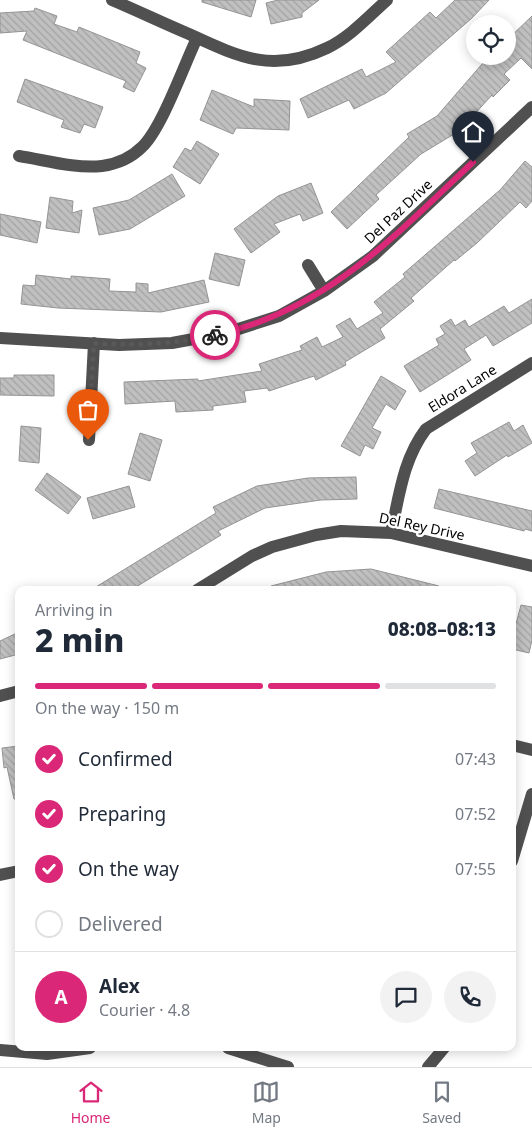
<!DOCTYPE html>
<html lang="en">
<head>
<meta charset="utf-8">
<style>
  body { margin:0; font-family:"Noto Sans",sans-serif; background:#f2f2f3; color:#1f2937; height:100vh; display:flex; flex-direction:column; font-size:19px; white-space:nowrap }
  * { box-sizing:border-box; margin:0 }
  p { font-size:16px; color:#747a83 }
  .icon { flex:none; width:28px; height:28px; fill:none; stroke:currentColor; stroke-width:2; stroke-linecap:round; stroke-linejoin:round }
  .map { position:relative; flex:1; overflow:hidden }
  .sheet { position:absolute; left:15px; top:586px; width:501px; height:465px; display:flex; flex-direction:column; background:#fff; border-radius:10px; box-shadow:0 2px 12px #0003 }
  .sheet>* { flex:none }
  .fabs { position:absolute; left:466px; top:15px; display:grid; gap:10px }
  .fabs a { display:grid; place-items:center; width:50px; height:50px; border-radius:50%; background:#fff; box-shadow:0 2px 12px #0003; font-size:25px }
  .pin { position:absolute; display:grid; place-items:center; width:42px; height:42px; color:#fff; margin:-51px -21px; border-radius:50% 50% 50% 0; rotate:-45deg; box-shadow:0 0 5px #0007 }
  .pin .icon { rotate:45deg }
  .courier { position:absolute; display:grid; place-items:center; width:50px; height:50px; margin:-25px; border:4px solid #db2777; border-radius:50%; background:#fff; color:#222; box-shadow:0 1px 6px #0007 }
  .headline em { font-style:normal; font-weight:800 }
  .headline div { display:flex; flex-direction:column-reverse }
  .headline { display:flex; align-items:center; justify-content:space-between; height:85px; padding:0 20px }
  h1 { font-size:32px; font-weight:800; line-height:38px }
  .bar { display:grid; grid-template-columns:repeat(4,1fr); gap:8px 5px; align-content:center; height:60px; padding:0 20px }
  .bar i { height:6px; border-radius:4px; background:#e0e1e3 }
  .bar .selected { background:#db2777 }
  .bar p { grid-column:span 4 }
  .line { display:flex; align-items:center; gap:12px; padding:0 20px; border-top:1px solid #e0e1e3 }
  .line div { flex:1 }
  .round { display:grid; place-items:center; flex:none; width:52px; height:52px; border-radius:26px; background:#f2f2f3 }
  ol { padding:0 20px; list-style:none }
  li { display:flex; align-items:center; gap:15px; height:55px }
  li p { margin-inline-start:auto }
  li .icon { padding:5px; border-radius:50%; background:#db2777; color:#fff; stroke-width:4 }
  li:last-child { color:#747a83 }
  li i { width:28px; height:28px; border:2px solid #e0e1e3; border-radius:50% }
  .tabs { display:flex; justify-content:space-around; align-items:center; height:70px; border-top:1px solid #e0e1e3; background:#fff; font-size:14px; color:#747a83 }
  .tabs a { display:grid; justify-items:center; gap:2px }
  .tabs .selected { color:#db2777 }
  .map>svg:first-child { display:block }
</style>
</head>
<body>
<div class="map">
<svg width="532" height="1067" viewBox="0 0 532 1067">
  <defs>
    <pattern id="building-back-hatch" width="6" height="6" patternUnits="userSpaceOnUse" patternTransform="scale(1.25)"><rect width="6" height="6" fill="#c0c0c0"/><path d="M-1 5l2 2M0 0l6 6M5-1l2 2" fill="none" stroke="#a3a3a3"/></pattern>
  </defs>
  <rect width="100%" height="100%" fill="#fff"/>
  <!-- building -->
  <path fill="url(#building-back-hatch)" stroke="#949494" d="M202 0H256L251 17 202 2Z
    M278 0H319L302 13V17L271 24 266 3Z
    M455 0H489L472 18 386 93 354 109 349 100 308 118 300 99 362 69 366 77 396 62 386 52 430 12 436 18Z
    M35 8 57 16 54 24 77 32 79 27 140 52 136 63 146 68 134 92 123 87 126 81 23 40 27 31 0 33V13L34 11Z
    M532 16V69L521 58 504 74 510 80 493 97 492 95 459 131 421 154 376 195 379 199 347 229 331 212 409 137 407 134 437 116 489 56H508V39Z
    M25 79 103 107 95 128 84 124 80 133 61 127 64 120 17 102Z
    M212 90 254 107V99L290 101 289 130 236 128 233 134 200 120Z
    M197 141 219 154 200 184 173 167 185 148 191 151Z
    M525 161 532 167V201L526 208 520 202 477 243 455 261 454 260 411 298 414 301 380 329 385 338 345 362 346 365 316 380 314 376 269 391 267 388 244 391 246 402 213 406V410L176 412 175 401 125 404 124 382 198 379V381L262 371 259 364 302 350 300 346 317 337 322 347 343 337 336 326 350 318 357 329 383 313 374 302 405 277 403 274 500 190Z
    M172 174 185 196 130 229 99 235 93 208 129 200Z
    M311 183 323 213 303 221 300 214 274 224 280 232 251 253 234 229 278 196Z
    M50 197 73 201 72 213 82 210 79 233 46 228Z
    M0 214 41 222 37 243 0 235Z
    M215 253 245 260 239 286 209 279Z
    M36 275 71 279V276L110 279 109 291 136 292V283L148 284V293L204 280 209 302 161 312 58 308 21 304 23 285 35 286Z
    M532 299V323L493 346 486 335 464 349 471 360 420 392 404 366 439 345 436 339 445 334 440 326 451 319 455 326 465 320 469 327 504 306 509 313Z
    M14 375H54V396L0 395V378H14Z
    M381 376 406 391 395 410 386 404 372 428 381 432 373 449 365 445 360 456 341 446Z
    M509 422 514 431 523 425 532 443 508 457 507 455 475 476 465 461 477 453 471 443Z
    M21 426 41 428 39 463 19 461Z
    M140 433 162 440 150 481 128 474Z
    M47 473 81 497 68 514 35 490Z
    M356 477 357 499 321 500 265 508 218 531 221 535 131 590H91L216 513 213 507 257 486 308 478Z
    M129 486 135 507 93 519 87 498Z
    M439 489 532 511V531L525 529 524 531 434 508Z
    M371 569 439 586V590H271V586L326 572Z
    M521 605 532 607V640L529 653 512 649V639Z
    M19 632V654L0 659V641Z
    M19 746V799H14L7 767 4 768 2 748Z"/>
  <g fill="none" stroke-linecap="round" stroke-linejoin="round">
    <!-- minor -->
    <path stroke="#505050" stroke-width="12" d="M112 0C138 11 163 23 189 34 239 57 273 74 327 48 350 37 368 17 387 0
      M19 156C45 160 75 169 102 166 117 164 132 157 142 147 162 128 184 65 197 38
      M308 265 324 291
      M0 338 119 345 172 343 226 333 279 316 324 291 373 256 532 107
      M89 440 94 343
      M391 533C399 497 403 459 426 429L532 363
      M197 590 252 556 272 547 316 535 341 531 391 533 532 566
      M0 696 19 691
      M512 745 532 750
      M512 861 532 794
      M0 875 19 871
      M228 1048 288 1067
      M0 1050 47 1054 90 1048
      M428 1067 444 1048"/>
  </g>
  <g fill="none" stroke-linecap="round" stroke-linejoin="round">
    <!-- done -->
    <path stroke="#595959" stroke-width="5" stroke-dasharray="0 9" d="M88 440 94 343C135 346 175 344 215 335"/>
    <!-- route -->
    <path stroke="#db2777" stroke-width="6" d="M215 335C325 311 394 237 473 162"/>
  </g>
  <g text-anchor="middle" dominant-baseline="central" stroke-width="5" stroke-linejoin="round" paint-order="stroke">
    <!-- street labels -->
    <g font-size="14" fill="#000" stroke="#fff">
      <text transform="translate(398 211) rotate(-43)">Del Paz Drive</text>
      <text transform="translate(462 388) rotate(-32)">Eldora Lane</text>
      <text transform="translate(422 526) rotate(12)">Del Rey Drive</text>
    </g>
  </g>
</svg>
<div class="fabs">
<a><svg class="icon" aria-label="locate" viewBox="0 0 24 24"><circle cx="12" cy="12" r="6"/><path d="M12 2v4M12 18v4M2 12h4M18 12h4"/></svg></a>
</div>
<div class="pin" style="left:88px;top:440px;background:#ea580c"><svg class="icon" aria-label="bag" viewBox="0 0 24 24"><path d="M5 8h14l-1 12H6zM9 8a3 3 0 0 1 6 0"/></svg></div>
<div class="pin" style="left:473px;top:162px;background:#1f2937"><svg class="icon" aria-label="home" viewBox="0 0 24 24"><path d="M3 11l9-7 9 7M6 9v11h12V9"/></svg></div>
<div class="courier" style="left:215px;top:335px"><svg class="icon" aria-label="bike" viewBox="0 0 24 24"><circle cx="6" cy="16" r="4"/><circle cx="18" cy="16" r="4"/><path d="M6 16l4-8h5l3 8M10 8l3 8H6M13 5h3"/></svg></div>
<section class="sheet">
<div class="headline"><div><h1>2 min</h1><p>Arriving in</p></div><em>08:08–08:13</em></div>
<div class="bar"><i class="selected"></i><i class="selected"></i><i class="selected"></i><i></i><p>On the way · 150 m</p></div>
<ol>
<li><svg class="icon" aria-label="check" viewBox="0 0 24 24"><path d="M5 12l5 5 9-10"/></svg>Confirmed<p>07:43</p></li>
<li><svg class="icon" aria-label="check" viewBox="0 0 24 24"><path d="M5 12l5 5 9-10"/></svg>Preparing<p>07:52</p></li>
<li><svg class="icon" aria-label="check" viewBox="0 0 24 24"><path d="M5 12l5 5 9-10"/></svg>On the way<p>07:55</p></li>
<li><i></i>Delivered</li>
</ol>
<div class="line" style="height:90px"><b class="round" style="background:#db2777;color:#fff">A</b><div><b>Alex</b><p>Courier · 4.8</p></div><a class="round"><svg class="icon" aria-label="chat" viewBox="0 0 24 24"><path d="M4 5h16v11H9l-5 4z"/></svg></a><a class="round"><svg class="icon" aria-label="phone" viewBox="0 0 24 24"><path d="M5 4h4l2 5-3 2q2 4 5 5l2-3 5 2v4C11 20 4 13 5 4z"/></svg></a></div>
</section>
</div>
<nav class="tabs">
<a class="selected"><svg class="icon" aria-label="home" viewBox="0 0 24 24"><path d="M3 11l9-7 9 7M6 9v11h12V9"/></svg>Home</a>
<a><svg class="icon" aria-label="map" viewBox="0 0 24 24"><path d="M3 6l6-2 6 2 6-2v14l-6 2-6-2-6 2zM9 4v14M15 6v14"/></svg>Map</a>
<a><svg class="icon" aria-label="saved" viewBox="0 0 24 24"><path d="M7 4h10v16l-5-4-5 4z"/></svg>Saved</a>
</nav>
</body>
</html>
